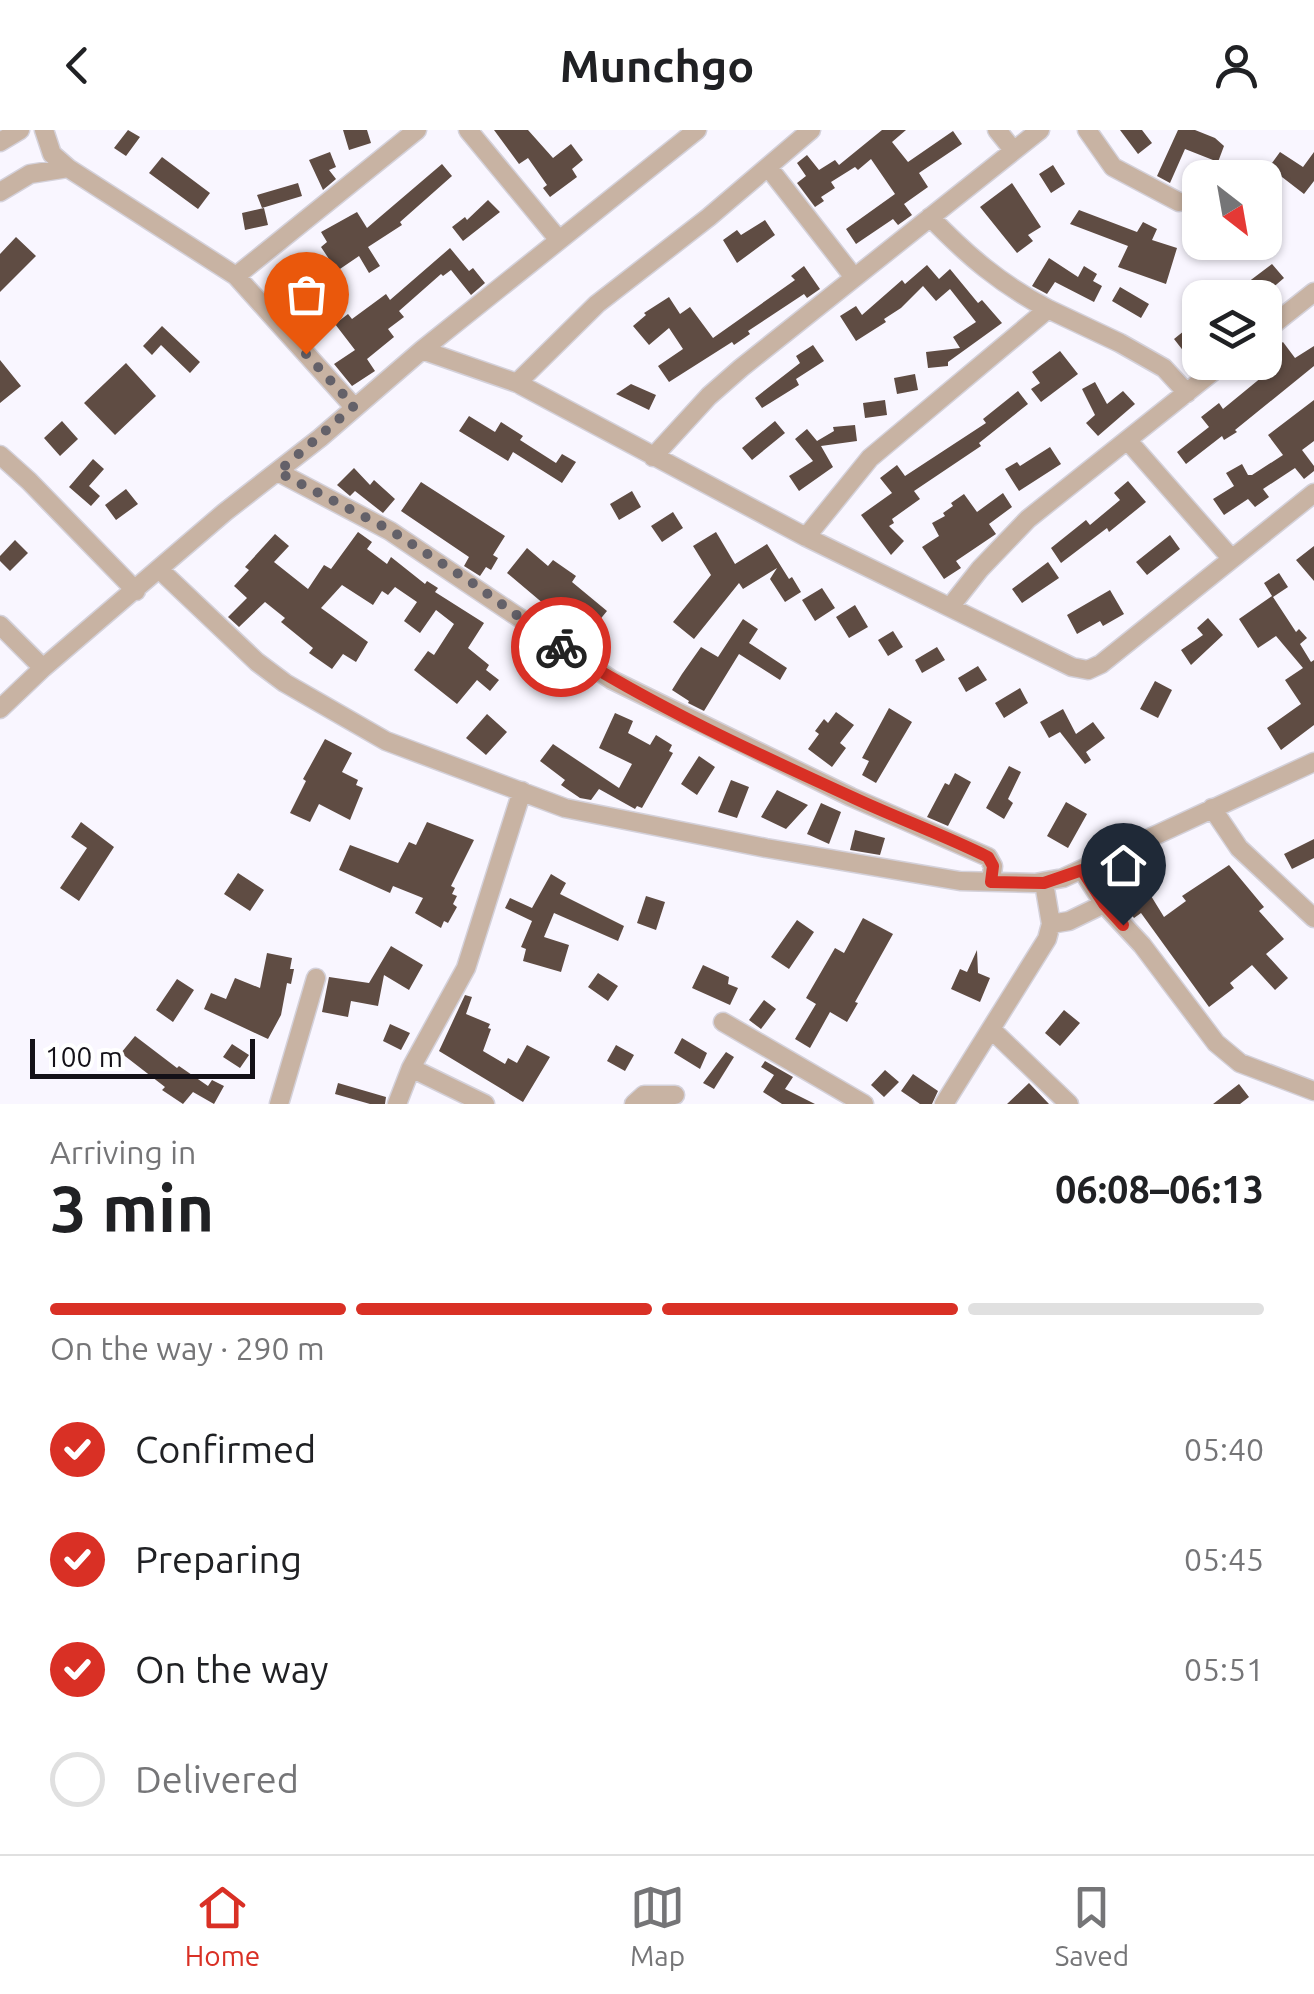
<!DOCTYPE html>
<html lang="en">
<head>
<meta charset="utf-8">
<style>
  body { margin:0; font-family:Ubuntu,sans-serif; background:#f6f6f6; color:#202124; height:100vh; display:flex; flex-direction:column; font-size:38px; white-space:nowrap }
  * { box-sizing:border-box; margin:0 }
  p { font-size:32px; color:#757577 }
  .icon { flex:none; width:55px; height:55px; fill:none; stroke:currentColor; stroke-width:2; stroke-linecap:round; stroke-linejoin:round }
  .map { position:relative; height:974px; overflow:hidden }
  .side { display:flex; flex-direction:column; background:#fff; flex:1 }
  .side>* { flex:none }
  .needle { width:65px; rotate:149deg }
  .fabs { position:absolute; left:1182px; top:30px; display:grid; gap:20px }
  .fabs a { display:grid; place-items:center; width:100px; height:100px; border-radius:20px; background:#fff; box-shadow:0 2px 8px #0004; font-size:50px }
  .scale { position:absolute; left:30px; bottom:25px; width:225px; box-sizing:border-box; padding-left:10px; border:5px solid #141118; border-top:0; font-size:28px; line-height:35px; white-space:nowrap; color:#141118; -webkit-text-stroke:8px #fff; paint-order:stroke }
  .pin { position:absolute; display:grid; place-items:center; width:85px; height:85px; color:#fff; margin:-102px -42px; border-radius:50% 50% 50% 0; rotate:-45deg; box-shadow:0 0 10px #0007 }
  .pin .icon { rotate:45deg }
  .courier { position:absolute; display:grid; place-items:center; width:100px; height:100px; margin:-50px; border:8px solid #d93025; border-radius:50%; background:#fff; color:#222; box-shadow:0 2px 12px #0007 }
  .overview em { font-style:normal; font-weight:600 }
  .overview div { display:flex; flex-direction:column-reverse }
  .overview { display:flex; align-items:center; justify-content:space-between; height:170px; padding:0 50px }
  h1 { font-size:65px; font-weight:600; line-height:75px }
  .bar { display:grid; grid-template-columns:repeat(4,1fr); gap:15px 10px; align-content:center; height:120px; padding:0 50px }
  .bar i { height:12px; border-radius:8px; background:#e0e0e0 }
  .bar .on { background:#d93025 }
  .bar p { grid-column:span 4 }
  ol { padding:0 50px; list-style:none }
  li { display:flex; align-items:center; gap:30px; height:110px }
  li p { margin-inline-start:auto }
  li .icon { padding:10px; border-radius:50%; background:#d93025; color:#fff; stroke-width:4 }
  li:last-child { color:#757577 }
  li i { width:55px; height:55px; border:5px solid #e0e0e0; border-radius:50% }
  header { display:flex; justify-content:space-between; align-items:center; height:130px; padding:0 50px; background:#fff; font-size:45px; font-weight:600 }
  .tabs { display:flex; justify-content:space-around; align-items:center; height:140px; border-top:2px solid #e0e0e0; background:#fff; font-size:28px; color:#757577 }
  .tabs a { display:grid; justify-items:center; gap:5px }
  .tabs .on { color:#d93025 }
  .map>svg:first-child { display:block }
</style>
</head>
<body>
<header><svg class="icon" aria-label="back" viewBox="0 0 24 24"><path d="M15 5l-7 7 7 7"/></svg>Munchgo<svg class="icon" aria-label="person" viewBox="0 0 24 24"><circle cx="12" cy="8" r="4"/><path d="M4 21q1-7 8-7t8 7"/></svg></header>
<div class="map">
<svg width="1314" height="974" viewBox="0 0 1314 974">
  <rect width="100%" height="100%" fill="#f9f6ff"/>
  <!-- building -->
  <path fill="#5f4c43" d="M128 0 140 7 126 26 114 18Z
    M343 0H367L371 13 349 20Z
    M494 0H528L553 28 571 14 583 30 572 39 577 47 550 67 543 58 547 55 528 28 519 34Z
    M882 0H906L892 12 908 32 953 1 962 14 919 43 928 57 904 74 912 85 898 95 893 89 856 114 846 99 895 64 871 29 858 40 855 37 831 52 835 58 821 67 824 71 815 77 797 53 806 46 797 33 807 25 819 40 835 30 839 35Z
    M1120 0H1142L1152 13 1138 24Z
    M1178 0H1195L1215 8 1224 16 1218 32 1185 19 1170 53 1157 46Z
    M330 22 336 37 329 40 336 49 323 60 309 30Z
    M1280 22 1303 37 1314 22V51L1304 64 1269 37Z
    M162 27 210 63 198 79 149 43Z
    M442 34 452 46 400 92 402 95 368 117 380 136 369 143 359 126 337 141 321 117 327 112 321 102 357 82 367 98Z
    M1053 35 1065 54 1051 63 1039 44Z
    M298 53 302 66 262 78 257 65Z
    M1012 53 1041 97 1028 105 1033 111 1017 123 980 77Z
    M488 70 500 82 463 111 452 97 465 87 467 90Z
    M264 78 268 95 245 100 242 83Z
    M1079 80 1137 102 1143 92 1157 99 1152 110 1177 118 1166 154 1118 137 1128 116 1070 94Z
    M765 90 775 105 737 133 723 110 737 100 741 105Z
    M16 107 36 126 0 162V124Z
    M450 118 469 141 473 138 485 153 471 165 451 140 443 146 441 144 399 181 404 187 388 199 394 207 367 229 375 241 352 256 334 234 355 220 335 194 348 184 352 189 386 164 390 170Z
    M1049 128 1078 147 1084 136 1097 144 1093 151 1102 156 1094 172 1055 152 1047 164 1032 156Z
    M1272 134 1284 148 1270 160 1259 168H1227Z
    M927 135 939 149 950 139 978 173 982 170 1002 193 948 232V236L928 238 926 222 960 218 953 207 976 192 950 159 936 171 923 156 901 178 884 189 886 192 856 211 840 186 856 176 862 185 902 150 905 154Z
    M804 136 820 159 807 168 804 164 748 201 750 204 734 215 732 212 669 252 658 236 683 219 669 198 649 215 633 196 646 185 644 183 669 167 680 184 690 177 713 208 795 150 791 146Z
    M323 141 332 154 312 168 303 155Z
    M1120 157 1149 174 1141 188 1112 171Z
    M1200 188V211L1185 223 1174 209Z
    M162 196 200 232 190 243 161 215 152 225 143 216Z
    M1283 212 1295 228 1314 216V236L1235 300 1237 302 1224 310 1222 306 1186 334 1177 322 1209 297 1201 287 1219 273 1223 279 1274 237 1271 234 1274 231 1268 223Z
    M813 215 824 231 796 249 799 255 762 278 755 268 800 233 796 226Z
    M1060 221 1078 244 1041 272 1031 259 1040 253 1032 242Z
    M0 230 21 256 0 273Z
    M126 233 156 266 115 305 84 273Z
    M915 244 918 260 897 264 894 248Z
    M1095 252 1107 274 1123 261 1135 274 1098 306 1086 293 1095 285 1082 259Z
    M631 254 656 265 649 280 616 264Z
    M1018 261 1028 274 979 313 981 316 914 361 920 369 892 389 894 393 889 396 904 411 891 425 861 385 892 363 880 348 897 335 905 346 986 293 983 289Z
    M885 270 887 285 865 288 863 273Z
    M1314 270V311L1302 320 1314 336V341L1304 349 1295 338 1263 359 1269 367 1255 377 1248 369 1224 385 1213 369 1234 356 1226 343 1242 334 1248 345H1252L1283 325 1268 305Z
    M469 286 495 302 501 292 523 306 520 310 556 333 562 324 576 332 562 353 513 322 508 331 459 301Z
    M62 291 78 309 60 326 44 308Z
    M775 291 785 303 752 330 742 318Z
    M855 295 857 311 821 316 833 337 799 361 789 346 813 331 795 309 807 299 817 311 834 301 833 297Z
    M1050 317 1061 334 1019 361 1005 339 1017 332 1020 336Z
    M93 329 104 339 89 356 100 366 91 376 69 357Z
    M354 338 370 355 374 350 395 369 383 383 355 361 350 366 337 355Z
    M1128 351 1146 372 1109 402 1107 398 1061 433 1051 418 1086 390 1090 395 1120 370 1114 363Z
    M421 352 505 406 493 425 498 428 491 440 486 437 480 446 464 436 469 427 401 381Z
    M126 359 138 374 116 390 105 375Z
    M632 361 641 377 619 390 610 374Z
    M1003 363 1012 377 989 394 996 404 956 431 961 438 944 449 922 417 939 406 932 393 945 386 943 383 953 376 951 373 964 364 977 382Z
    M673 382 683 398 662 412 651 396Z
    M358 402 372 412 367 419 387 434 391 427 425 454 427 451 438 458 435 462 484 493 468 518 489 535 486 540 499 550 490 561 477 550 457 574 414 540 428 521 434 525 454 494 436 480 420 503 404 491 417 472 395 457 388 465 382 461 373 475 342 455 321 478 368 512 356 532 343 524 332 539 309 523 313 518 281 492 285 488 265 472 239 497 228 487 247 468 234 456 249 440 245 437 275 404 289 416 274 432 308 459 324 435 331 439Z
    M716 402 735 434 767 414 789 449 792 447 801 462 785 472 770 449 777 438 743 459 739 453 694 509 673 492 711 445 693 416Z
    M1170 405 1180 419 1147 445 1136 432Z
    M15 410 28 423 10 441 0 431V426Z
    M1314 416V451L1296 430Z
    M527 418 548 436 553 430 576 446 572 452 607 481 589 503 555 475 551 480 507 443Z
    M1048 432 1059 448 1022 473 1012 459Z
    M1279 443 1288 457 1273 467 1296 502 1299 499 1307 508 1300 514 1311 532 1314 530V595L1281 620 1267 598 1301 574 1285 550 1303 538 1276 506 1258 518 1239 489 1272 466 1264 453Z
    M822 458 835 478 815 491 802 470Z
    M1110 460 1124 484 1103 496 1100 491 1077 504 1067 485Z
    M855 475 868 497 849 508 836 487Z
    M1208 488 1223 505 1191 535 1181 520 1203 505 1197 498Z
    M743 489 758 499 749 513 787 538 780 550 739 524 704 581 688 573 689 571 672 560 682 544 701 517 718 527Z
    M893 501 903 517 888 526 878 510Z
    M937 517 945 530 922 543 915 530Z
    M978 536 987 550 966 562 958 548Z
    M1155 551 1172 560 1158 588 1140 579Z
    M1020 558 1028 573 1004 588 995 573Z
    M889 578 912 592 876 653 862 645 869 631 862 628Z
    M1063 579 1076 604 1093 592 1105 608 1086 622 1091 630 1085 634 1060 602 1049 608 1040 592Z
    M836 582 854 595 840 613 846 618 832 637 808 619 819 604 815 601 824 589 828 593Z
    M615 583 633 591 628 603 650 615 656 605 672 615 669 621 673 623 642 678 637 676 635 679 599 659 591 670 580 668 561 655 565 650 540 631 553 614 619 658 632 634 599 618Z
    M487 584 507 602 486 625 466 608Z
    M325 609 352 623 342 642 358 650 356 655 363 658 350 690 319 674 310 692 290 683 306 651 303 649Z
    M699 626 715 637 697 665 681 654Z
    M1009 636 1021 642 1008 669 1013 673 1004 689 986 678Z
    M955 643 971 652 948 696 927 687 945 653 949 655Z
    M731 650 749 657 737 688 718 682Z
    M777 660 808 675 786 699 761 687Z
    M1066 672 1087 684 1068 718 1047 706Z
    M821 673 841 682 829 714 807 704Z
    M81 692 114 717 79 771 60 758 87 718 71 707Z
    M427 692 474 710 451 756 455 758 452 764 457 766 453 774 457 777 448 793 444 791 441 798 415 783 423 768 393 756 390 763 339 740 350 715 398 733 409 712 416 715Z
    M855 700 885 708 880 725 850 720Z
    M1314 709V728L1292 739 1284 724Z
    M1229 735 1264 777 1259 781 1284 809 1266 824 1288 848 1275 860 1252 835 1230 853 1234 858 1209 877 1141 783 1134 788 1124 776 1148 761 1164 787 1186 771 1182 766Z
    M238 743 264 760 250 781 224 764Z
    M551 744 566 753 560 764 624 796 618 811 554 783 544 807 569 815 561 842 523 831 526 819 521 817 532 791 505 778 510 768 532 778Z
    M646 766 665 772 656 800 637 793Z
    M863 788 893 804 855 872 858 873 847 892 830 882 810 918 795 909 816 874 806 868 835 818 844 823Z
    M797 790 814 802 789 839 771 827Z
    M391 816 423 835 409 860 384 845 378 876 351 871 348 887 322 882 329 847 369 853Z
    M977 820 978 843 990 848 980 872 951 859 960 839 967 842Z
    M267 823 292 828 290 839H294L291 854 287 853 281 885 268 909 204 879 211 863 226 869 235 848 260 858Z
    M703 835 729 847 728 854 738 858 730 875 692 858Z
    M598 843 618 856 608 871 588 857Z
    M177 849 194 860 173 892 156 880Z
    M465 865 472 867 466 884 490 894 488 898 491 899 483 921 505 934 508 928 517 933 527 915 550 927 523 972 439 921Z
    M764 870 776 879 761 899 749 890Z
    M1064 880 1080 893 1060 916 1045 903Z
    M390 894 410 903 401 920 383 911Z
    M135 906 177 938 179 936 208 956 212 950 224 956 214 974 193 962 183 974 162 960 165 957 121 923Z
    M682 908 707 923 700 939 674 923Z
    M232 914 249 925 240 938 223 927Z
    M616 915 634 925 625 941 607 931Z
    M726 922 734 927 714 959 703 953Z
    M765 931 793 947 785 959 815 974H782L763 962 774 945 761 937Z
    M885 940 899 952 884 967 871 955Z
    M913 944 938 961 932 974H920L901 961Z
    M338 953 386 967 385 974H370L335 964Z
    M1029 953 1049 974H1007Z
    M1239 954 1249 967 1240 974H1213Z"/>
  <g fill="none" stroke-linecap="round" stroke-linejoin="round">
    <!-- street casing -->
    <g stroke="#d4d1da" stroke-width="21">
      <path id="street" d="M44 0 52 24 68 38 236 146
        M468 0 559 110
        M997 0 1013 20
        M1087 0 1113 37 1179 72
        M0 12 20 0
        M768 37 853 146
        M0 62 30 44 68 38
        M930 87C968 126 999 153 1048 179
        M1265 201 1314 162
        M422 220 517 253 806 407 1072 537 1088 540 1101 534 1314 363
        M517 253 597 174 709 87 811 0
        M354 277 236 146 417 0
        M1129 312 1231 428
        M0 325 29 351 136 461
        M653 327 709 266 741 238 1040 0
        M278 342 390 401 612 550 851 667 988 727 993 736 991 752
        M806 407 870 328 1048 179 1120 213 1164 238 1187 263
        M160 440 257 532 285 553 386 611 565 678 766 718 960 751 1035 753 1063 748 1314 632
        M950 477 980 439 1028 389 1225 232
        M0 495 43 538
        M0 579 43 538 225 382 320 308 422 220 697 0
        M1212 678 1239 718 1314 788
        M1082 740 1104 774 1142 815 1216 913 1240 933 1314 961
        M1051 794 1069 791 1104 774
        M723 892 864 974
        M991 899 1069 974
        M279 974 316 848
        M397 974 411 938
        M485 974 411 938 466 838 522 661
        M634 974 644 965H675
        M944 974 1047 809 1051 794 1044 753"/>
    </g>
    <!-- street -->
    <use href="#street" stroke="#c8b3a3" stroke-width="18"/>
  </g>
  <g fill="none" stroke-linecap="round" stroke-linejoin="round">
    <!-- done -->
    <path stroke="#646169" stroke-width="10" stroke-dasharray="0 18" d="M306 224 354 276 278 342 390 400 471 452 561 517"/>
    <!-- route -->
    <path stroke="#d93025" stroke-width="12" d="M561 517C653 576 755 623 854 668 899 689 944 705 988 727L993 736 991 752 1044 753 1082 740 1104 774 1123 795"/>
  </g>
</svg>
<div class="fabs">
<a><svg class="needle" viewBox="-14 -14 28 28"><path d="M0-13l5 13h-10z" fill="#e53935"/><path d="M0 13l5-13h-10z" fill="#757577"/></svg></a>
<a><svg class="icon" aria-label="layers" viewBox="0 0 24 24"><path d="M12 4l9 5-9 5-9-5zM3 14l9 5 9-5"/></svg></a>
</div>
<div class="scale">100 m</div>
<div class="pin" style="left:306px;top:224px;background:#ea580c"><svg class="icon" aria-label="bag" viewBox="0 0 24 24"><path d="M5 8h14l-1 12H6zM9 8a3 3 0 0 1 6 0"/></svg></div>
<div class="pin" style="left:1123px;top:795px;background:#1f2937"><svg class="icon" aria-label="home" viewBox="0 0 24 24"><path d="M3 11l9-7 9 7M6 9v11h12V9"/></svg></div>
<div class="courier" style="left:561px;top:517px"><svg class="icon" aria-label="bike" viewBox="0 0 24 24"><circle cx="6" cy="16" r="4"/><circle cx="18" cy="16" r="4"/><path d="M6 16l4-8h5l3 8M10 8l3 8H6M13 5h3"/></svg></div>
</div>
<section class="side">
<div class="overview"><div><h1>3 min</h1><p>Arriving in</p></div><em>06:08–06:13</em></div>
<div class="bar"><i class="on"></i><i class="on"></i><i class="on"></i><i></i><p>On the way · 290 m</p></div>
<ol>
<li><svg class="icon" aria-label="check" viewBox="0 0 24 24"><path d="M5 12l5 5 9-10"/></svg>Confirmed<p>05:40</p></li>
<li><svg class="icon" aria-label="check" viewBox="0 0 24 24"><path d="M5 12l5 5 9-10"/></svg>Preparing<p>05:45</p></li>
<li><svg class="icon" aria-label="check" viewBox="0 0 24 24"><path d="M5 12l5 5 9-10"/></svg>On the way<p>05:51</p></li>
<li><i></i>Delivered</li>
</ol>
</section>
<nav class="tabs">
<a class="on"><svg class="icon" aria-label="home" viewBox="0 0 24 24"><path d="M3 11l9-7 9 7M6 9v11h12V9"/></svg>Home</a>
<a><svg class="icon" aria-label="map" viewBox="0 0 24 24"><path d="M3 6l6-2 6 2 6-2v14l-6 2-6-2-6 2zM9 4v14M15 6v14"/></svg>Map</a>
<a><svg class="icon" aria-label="saved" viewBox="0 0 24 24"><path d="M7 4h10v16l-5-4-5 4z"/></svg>Saved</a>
</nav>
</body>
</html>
